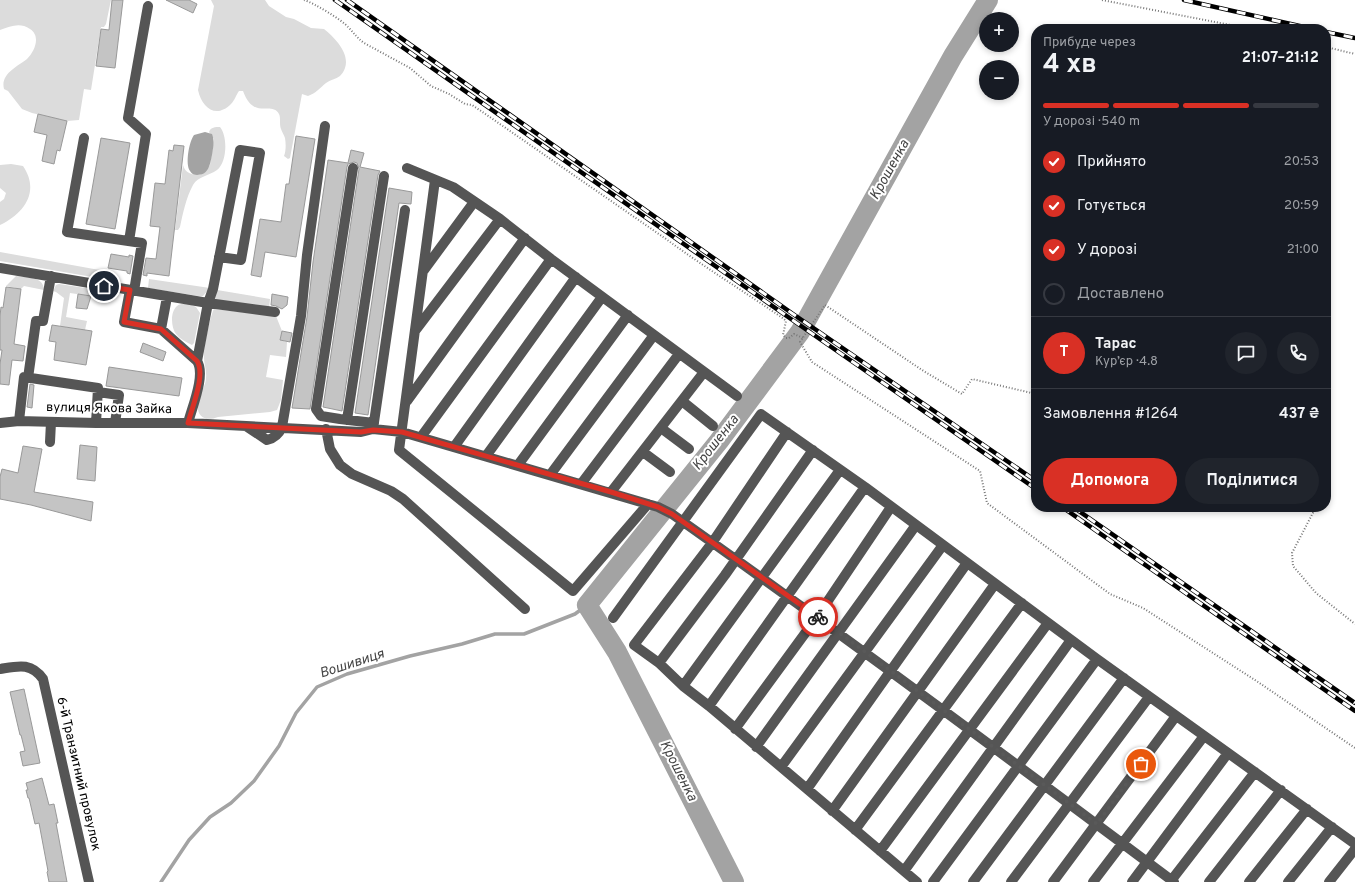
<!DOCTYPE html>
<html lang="uk">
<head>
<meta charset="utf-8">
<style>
  body { margin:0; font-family:Overpass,sans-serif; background:#20242c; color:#f1f3f6; height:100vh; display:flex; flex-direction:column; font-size:15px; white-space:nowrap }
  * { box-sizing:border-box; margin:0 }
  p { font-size:13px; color:#9ea1a6 }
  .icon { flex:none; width:22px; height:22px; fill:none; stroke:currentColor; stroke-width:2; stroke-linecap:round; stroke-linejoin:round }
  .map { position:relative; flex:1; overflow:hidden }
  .side { position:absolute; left:1031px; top:24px; width:300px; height:488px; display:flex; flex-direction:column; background:#171b24; border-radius:16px; box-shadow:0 2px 6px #0003 }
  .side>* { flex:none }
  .controls { position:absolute; left:979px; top:12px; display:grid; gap:8px }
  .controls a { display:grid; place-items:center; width:40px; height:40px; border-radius:50%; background:#171b24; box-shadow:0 2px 6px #0003; font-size:20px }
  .pin { position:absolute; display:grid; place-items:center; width:34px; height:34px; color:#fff; margin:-17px; border:2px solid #fff; border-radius:50%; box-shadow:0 1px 4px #0007 }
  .courier { position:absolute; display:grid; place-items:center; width:40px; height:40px; margin:-20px; border:3px solid #d93025; border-radius:50%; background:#fff; color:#222; box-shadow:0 1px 5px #0007 }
  .summary em { font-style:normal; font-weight:700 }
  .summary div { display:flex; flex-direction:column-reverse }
  .summary { display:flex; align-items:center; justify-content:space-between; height:68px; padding:0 12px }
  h1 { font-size:26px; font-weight:700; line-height:30px }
  .bar { display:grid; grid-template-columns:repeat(4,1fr); gap:6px 4px; align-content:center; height:48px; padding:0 12px }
  .bar i { height:5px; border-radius:3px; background:#363941 }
  .bar .selected { background:#d93025 }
  .bar p { grid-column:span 4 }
  .line { display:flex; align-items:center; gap:10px; padding:0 12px; border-top:1px solid #363941 }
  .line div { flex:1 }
  .round { display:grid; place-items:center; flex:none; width:42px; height:42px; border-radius:21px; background:#20242c }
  ol { padding:0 12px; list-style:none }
  li { display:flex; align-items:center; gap:12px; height:44px }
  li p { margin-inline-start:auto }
  li .icon { padding:4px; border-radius:50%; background:#d93025; color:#fff; stroke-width:4 }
  li:last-child { color:#9ea1a6 }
  li i { width:22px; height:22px; border:2px solid #363941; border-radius:50% }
  .action { display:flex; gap:8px; margin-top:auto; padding:8px 12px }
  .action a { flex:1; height:46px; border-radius:24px; background:#d93025; color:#fff; font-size:16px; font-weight:700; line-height:46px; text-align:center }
  .action a+a { background:#20242c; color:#f1f3f6 }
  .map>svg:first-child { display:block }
</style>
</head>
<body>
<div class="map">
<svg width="1355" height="882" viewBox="0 0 1355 882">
  <rect width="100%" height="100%" fill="#fff"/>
  <!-- green -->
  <path fill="#dcdcdc" d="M0 0H111L106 24 104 27H101L91 90 84 89 79 120 67 121 32 113 22 109 8 91 4 89C0 74 18 66 27 59 35 51 41 36 30 29 20 22 11 26 0 30Z
    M211 0H265L269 6 286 17 294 19 311 28 324 29C335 38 350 53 345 68 344 71 342 74 340 76 336 79 330 80 326 83 320 88 316 93 308 96L302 94 290 158 288 159 284 156C286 151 286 144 285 138 284 135 282 132 281 129 279 124 281 118 279 114 271 100 254 121 243 91H239C236 95 235 100 231 104 216 119 202 108 198 90L214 6Z
    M220 127C228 137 227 162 217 170 209 176 198 176 193 185 186 198 183 213 180 227L178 230H175L183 165C185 173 192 175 200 175L210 165 214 139 209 132C211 127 215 127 220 127Z
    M11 164 23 166C40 191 25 213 0 225V202L4 199 6 193 0 188V165Z
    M0 252 105 271 104 279 0 261Z
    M16 276C27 278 44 276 44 290L24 286 21 289 6 286Z
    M149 279 210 288 203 296H198L148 288Z
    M59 284 92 289 90 296 70 293 66 317 87 321 85 330 60 326 64 298 56 292 53 291 56 285Z
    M217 290 270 299 269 308 216 300 214 298Z
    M190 304 196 307 200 313 194 343 192 345C186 342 180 339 176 334 171 327 170 312 177 306 181 303 186 304 190 304Z
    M214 309 276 316 282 331 280 340 287 342 286 357 270 355 266 377 283 380 281 400 277 410 270 412 218 417C203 423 194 414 199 398 201 391 206 385 206 378 207 370 203 362 204 353 204 346 211 313 214 309Z"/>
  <!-- water -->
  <path fill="#a3a3a3" d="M205 132 212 134C215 141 213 148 212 155 210 164 209 175 197 175 194 175 192 174 190 171 185 164 189 142 194 135Z"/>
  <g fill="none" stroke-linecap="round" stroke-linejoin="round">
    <!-- stream -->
    <path stroke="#a3a3a3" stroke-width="3.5" d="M161 882 189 840 210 817 231 803 254 781 279 746 296 713 317 687 347 674 410 656 462 644 495 634H524L575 614 587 605"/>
    <!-- river -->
    <path stroke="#a3a3a3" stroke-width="20" d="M734 882 617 652 587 605 719 441 800 332 953 56 988 0"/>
  </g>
  <!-- building -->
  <path fill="#c4c4c4" stroke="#999" d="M112 0H123L115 68 96 66 101 29 109 30Z
    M166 0H189L197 4 193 13Z
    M38 114 67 121 60 151 57 150 54 164 42 161 47 135 34 132Z
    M296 136 315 139 296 257 265 252 261 277 251 275 260 219 281 222 286 184H289Z
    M101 138 130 143 115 229 86 224Z
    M174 145 184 146 169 276 147 273V276L143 275 146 258 156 259 160 227 150 226 155 183 165 184 169 150 173 151Z
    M351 150 364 153 360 167 380 171 378 175 342 411 323 407 359 169 357 163 354 162 348 164 347 167 310 409 292 408 307 317 313 262 328 160 348 163Z
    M389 188 412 192 411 204 399 203 368 415 355 413Z
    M111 254 129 257V255L133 256 130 274 127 273V271L108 268Z
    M6 287 21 289 14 344 25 346 23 361 12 360 9 385 0 384V364L2 350H0V316L1 307 3 308Z
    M78 294 91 296 87 309 76 308Z
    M272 294 288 297 287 305 282 309 276 306 271 305Z
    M52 325 92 331 86 365 54 360 56 342 49 341Z
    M282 331 292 333 290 342 280 340Z
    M143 343 166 352 163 361 140 352Z
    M109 367 182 378 179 396 106 386Z
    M30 384 34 385 32 408 27 407Z
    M80 445 97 447 95 481 77 479Z
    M23 446 42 449 34 492 93 502 91 521 31 505 0 499V477L2 469 18 473Z
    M24 689 40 763 23 766 20 752 25 751 21 735H20L10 692Z
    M42 778 49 805 54 804 58 823H56L67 882H49L47 872 48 871 39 823 35 824 29 798H28L26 790H28L26 783Z"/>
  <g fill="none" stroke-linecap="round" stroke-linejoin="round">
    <!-- path -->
    <path stroke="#777" stroke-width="2" stroke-dasharray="1 2" stroke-linecap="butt" d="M304 0C314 3 342 20 348 27 354 33 357 38 364 43L410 68 431 86 449 94 465 104 472 105 484 113 666 239C704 267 745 292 784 319L786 321 783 335 786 338H789L794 334 803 338
      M1102 0 1251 29
      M1326 47 1355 54
      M1036 394 972 379 962 394 922 370 825 305 800 342 812 362 980 471 987 503 1110 594 1143 608 1258 682 1355 748
      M1316 507 1292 553 1293 566 1316 593 1355 624"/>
    <!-- minor -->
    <path stroke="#555" stroke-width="10" d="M84 138 67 232 142 243 134 291
      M353 168 316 409 321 416 340 419 374 423
      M407 168 453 187 500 219 551 259 737 396
      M435 180 399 450 573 591 648 504
      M129 241 146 134 128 118 148 6
      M219 257 241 260 260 153 240 150 213 289 208 303 275 312
      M0 268 208 303 197 361C206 375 192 407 188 423
      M424 270 474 202
      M130 290 124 322 161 329 197 361
      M161 329 167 297
      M415 331 500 219
      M28 378 36 321H43L51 276
      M98 392 119 395 115 423
      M407 401 525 238
      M682 401 713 426
      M347 420 384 176
      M19 421 24 377 98 388 96 423
      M0 423 19 421 96 423H188L361 432 373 429 402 432 658 507 672 514C842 634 1008 758 1174 882
      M246 426 267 440C275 438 279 434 282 427L301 316 307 255 325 126
      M661 428 689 449
      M326 429 330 449 340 465 352 474 391 491 403 499 525 609
      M373 429 405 210
      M787 432 712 543 634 645 659 663 683 686 709 706 917 882
      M421 437 551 259
      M50 442 51 422
      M454 447 576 277
      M643 452 670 472
      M486 456 602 297
      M518 465 628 315
      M550 475 654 335
      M581 484 679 354
      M611 492 704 372
      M613 618 761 414 865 487 1097 659 1355 844
      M659 663 725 575 813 450
      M0 669C18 666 31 662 43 679L89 882
      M683 686 840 470
      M709 706 865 487
      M735 729 817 617 891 507
      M756 747 916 525
      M781 767 943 545
      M807 789 967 563
      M832 811 995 584
      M855 830 1022 603
      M880 851 1048 623
      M904 871 1071 640
      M933 882 1097 659
      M973 882 1124 678
      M1011 882 1149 697
      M1053 882 1176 716
      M1093 882 1204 736
      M1132 882 1228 753
      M1170 882 1255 772
      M1209 882 1281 790
      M1249 882 1307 809
      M1288 882 1332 827
      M1329 882 1355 849"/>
    <!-- rail casing -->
    <g stroke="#000" stroke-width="4.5">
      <path id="rail" d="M335 0 791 319 1036 489
        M347 0 793 314 1036 481
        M1184 0 1313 29
        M1326 32 1355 38
        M1062 507 1355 711
        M1073 507 1355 703"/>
    </g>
    <!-- rail -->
    <use href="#rail" stroke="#fff" stroke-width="3" stroke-dasharray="9" stroke-linecap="butt"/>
  </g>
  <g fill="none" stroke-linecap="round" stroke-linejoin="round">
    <!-- done -->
    <path stroke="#595959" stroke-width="4" stroke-dasharray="0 7.2" d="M818 617 1097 824 1141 764"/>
    <!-- route -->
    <path stroke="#d93025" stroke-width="5" d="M104 286 130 290 124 322 161 329 197 361C206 375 192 407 188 423L361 432 373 430 402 432 611 492 658 507 672 514 818 617"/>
  </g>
  <g text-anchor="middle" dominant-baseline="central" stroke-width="4" stroke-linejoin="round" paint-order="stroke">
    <!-- street labels -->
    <g font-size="13" fill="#000" stroke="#fff">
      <text transform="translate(109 409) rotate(1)">вулиця Якова Зайка</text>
      <text transform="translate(78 774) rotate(77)">6-й Транзитний провулок</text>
    </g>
    <!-- water labels -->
    <g font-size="14" font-style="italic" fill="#444" stroke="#fff">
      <text transform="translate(890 170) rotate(-61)">Крошенка</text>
      <text transform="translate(716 443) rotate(-52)">Крошенка</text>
      <text transform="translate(352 664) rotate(-18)">Вошивиця</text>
      <text transform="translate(678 771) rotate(63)">Крошенка</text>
    </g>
  </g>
</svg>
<div class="controls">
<a>+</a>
<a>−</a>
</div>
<div class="pin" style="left:1141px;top:764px;background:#ea580c"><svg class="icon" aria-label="bag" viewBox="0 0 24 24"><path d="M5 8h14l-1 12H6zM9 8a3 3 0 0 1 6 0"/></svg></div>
<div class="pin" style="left:104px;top:286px;background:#1f2937"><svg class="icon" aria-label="home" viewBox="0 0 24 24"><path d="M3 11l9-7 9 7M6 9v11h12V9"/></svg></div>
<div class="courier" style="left:818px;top:617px"><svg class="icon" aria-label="bike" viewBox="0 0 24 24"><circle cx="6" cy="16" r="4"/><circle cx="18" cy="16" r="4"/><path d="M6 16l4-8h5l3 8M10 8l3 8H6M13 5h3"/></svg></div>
<section class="side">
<div class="summary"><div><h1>4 хв</h1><p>Прибуде через</p></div><em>21:07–21:12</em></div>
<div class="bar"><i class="selected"></i><i class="selected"></i><i class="selected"></i><i></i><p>У дорозі · 540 m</p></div>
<ol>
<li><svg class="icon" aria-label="check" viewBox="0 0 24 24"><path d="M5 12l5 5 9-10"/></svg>Прийнято<p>20:53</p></li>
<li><svg class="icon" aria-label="check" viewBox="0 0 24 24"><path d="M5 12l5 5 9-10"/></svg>Готується<p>20:59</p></li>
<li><svg class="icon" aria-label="check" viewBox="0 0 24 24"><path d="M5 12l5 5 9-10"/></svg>У дорозі<p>21:00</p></li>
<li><i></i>Доставлено</li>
</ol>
<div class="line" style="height:72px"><b class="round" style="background:#d93025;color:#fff">Т</b><div><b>Тарас</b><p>Кур’єр · 4.8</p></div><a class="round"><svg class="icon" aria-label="chat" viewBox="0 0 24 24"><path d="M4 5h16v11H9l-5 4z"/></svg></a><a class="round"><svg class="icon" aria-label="phone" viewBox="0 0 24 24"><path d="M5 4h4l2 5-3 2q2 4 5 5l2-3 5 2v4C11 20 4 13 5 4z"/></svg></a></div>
<div class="line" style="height:52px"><div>Замовлення #1264</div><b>437 ₴</b></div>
<div class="action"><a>Допомога</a><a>Поділитися</a></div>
</section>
</div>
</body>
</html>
